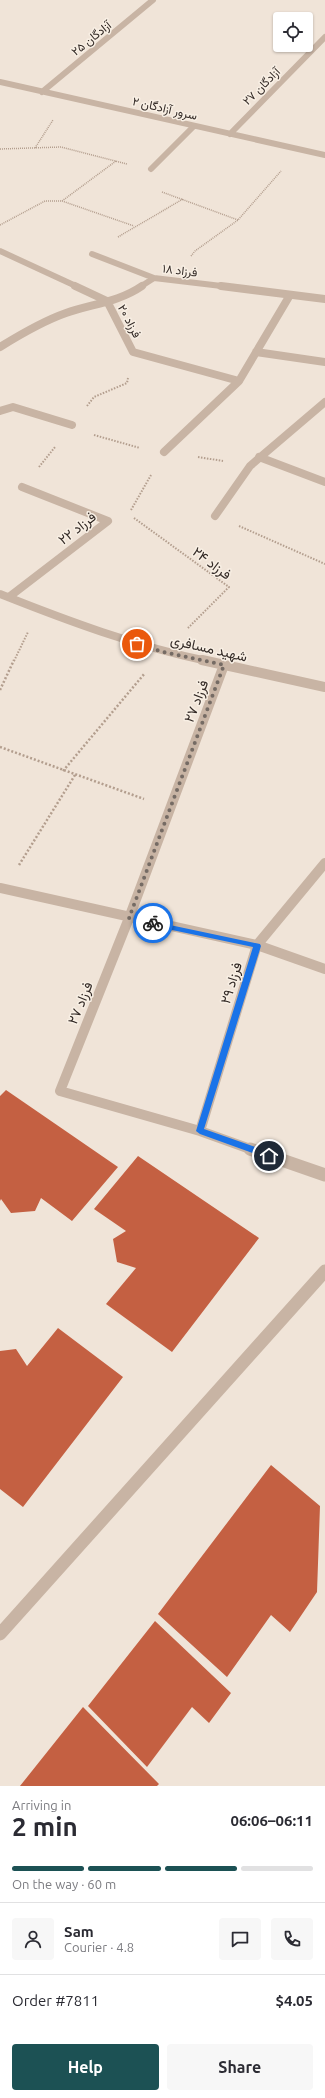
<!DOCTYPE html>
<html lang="en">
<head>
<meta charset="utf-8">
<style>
  body { margin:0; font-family:Ubuntu,Vazirmatn,sans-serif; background:#f7f7f7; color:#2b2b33; height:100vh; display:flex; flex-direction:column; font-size:15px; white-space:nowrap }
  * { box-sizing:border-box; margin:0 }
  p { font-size:13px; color:#7c7c81 }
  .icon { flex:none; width:22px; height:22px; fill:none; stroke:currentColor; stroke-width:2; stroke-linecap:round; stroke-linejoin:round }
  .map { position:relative; height:1786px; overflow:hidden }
  .drawer { display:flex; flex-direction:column; background:#fff; flex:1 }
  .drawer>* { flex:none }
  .buttons { position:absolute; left:273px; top:12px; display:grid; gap:8px }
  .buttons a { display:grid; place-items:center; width:40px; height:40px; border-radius:4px; background:#fff; box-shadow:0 1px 3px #0004; font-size:20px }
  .pin { position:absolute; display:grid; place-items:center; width:34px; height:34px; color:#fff; margin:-17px; border:2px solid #fff; border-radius:50%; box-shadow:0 1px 4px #0007 }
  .courier { position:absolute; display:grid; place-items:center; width:40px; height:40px; margin:-20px; border:3px solid #1a73e8; border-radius:50%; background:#fff; color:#222; box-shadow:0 1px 5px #0007 }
  .overview em { font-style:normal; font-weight:700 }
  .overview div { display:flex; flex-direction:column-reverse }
  .overview { display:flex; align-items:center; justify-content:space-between; height:68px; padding:0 12px }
  h1 { font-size:26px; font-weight:700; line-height:30px }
  .bar { display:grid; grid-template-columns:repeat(4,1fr); gap:6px 4px; align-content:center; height:48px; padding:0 12px }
  .bar i { height:5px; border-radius:3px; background:#e1e1e2 }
  .bar .selected { background:#1c5154 }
  .bar p { grid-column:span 4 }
  .line { display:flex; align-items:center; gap:10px; padding:0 12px; border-top:1px solid #e1e1e2 }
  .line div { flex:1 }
  .round { display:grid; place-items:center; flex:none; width:42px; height:42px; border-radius:4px; background:#f7f7f7 }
  .action { display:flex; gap:8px; margin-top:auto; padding:8px 12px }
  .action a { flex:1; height:46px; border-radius:4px; background:#1c5154; color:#fff; font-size:16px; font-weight:700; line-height:46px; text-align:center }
  .action a+a { background:#f7f7f7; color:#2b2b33 }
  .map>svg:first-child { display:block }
</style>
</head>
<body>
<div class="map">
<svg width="325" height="1786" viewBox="0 0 325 1786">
  <rect width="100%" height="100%" fill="#f0e4d8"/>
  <!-- building -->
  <path fill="#c46042" d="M6 1090 118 1167 72 1221 41 1198 35 1211 11 1213 1 1199 0 1201V1096Z
    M138 1156 259 1238 172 1352 106 1304 136 1268 117 1262 113 1239 126 1231 94 1209Z
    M58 1328 123 1377 23 1507 0 1489V1351L16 1349 27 1366Z
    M271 1465 320 1506 317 1592 290 1632 271 1615 227 1677 158 1614Z
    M155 1621 231 1693 209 1723 192 1707 147 1767 88 1706Z
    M83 1707 159 1784 157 1786H20Z"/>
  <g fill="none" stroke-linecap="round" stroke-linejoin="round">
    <!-- path-far2 -->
    <path stroke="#b39e8e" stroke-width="1.5" stroke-dasharray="1 1" stroke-linecap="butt" d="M35 148 53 120
      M0 149 61 147 127 164
      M162 192 238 220
      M62 201 134 226
      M0 225 45 201H62L116 161
      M118 237 183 199
      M191 256 195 251 238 220 281 171"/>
    <!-- path-far1 -->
    <path stroke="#b39e8e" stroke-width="2" stroke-dasharray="1.5 1.5" stroke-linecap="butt" d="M87 406 94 397 127 383 128 378
      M94 435 140 448
      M198 457 223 461
      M39 467 55 447
      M131 510 151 475
      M134 518 229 587 187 629
      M239 526 325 564
      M14 661 28 632"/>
    <!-- path -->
    <path stroke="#b39e8e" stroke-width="2.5" stroke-dasharray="2 2" stroke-linecap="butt" d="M0 690 14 660
      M0 747 144 799
      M63 771 145 673
      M19 865 75 775"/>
    <!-- minor-far3 -->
    <path stroke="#c8b4a4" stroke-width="6" d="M0 82 325 155
      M42 92 153 0
      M230 134 325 37
      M151 169 194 126
      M0 251 78 287
      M92 254 154 278
      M140 287 154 278 230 287"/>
    <!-- minor-far2 -->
    <path stroke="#c8b4a4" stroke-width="8" d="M75 286 107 301 133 352 239 381 290 295
      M221 286 325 299
      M0 347C21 334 43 321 66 313 92 304 119 302 142 286
      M256 352 325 362
      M0 411 13 407 72 425
      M164 452 239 381
      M259 457 325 482
      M215 516 250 466 325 402
      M0 594C68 621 135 646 207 661
      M9 597 108 521 22 487"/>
    <!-- minor-far1 -->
    <path stroke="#c8b4a4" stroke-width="10" d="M202 660 325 687
      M224 665 129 918 60 1091 200 1131 253 1150
      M0 888 257 945 325 969
      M200 1131 257 945 325 863"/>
    <!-- minor -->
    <path stroke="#c8b4a4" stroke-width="13" d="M250 1149 325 1175
      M0 1634 325 1271"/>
  </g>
  <!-- route -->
  <path fill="#1a73e8" d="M151 921 260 944 261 946 204 1129 272 1153V1158L269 1159 200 1134 196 1131 253 947 153 926 151 925Z"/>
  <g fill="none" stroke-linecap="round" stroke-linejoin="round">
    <!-- done -->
    <path stroke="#756b64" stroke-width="4" stroke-dasharray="0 7.2" d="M137 644 163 652 224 665 129 918 153 923"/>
  </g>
  <g text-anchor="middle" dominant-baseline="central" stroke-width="3" stroke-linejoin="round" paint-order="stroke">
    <!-- far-street labels -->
    <g font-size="12" fill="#332a26" stroke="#f8efe4">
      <text transform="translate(91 38) rotate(-39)">آزادگان ۲۵</text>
      <text transform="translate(261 86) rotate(-45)">آزادگان ۲۷</text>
      <text transform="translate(165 108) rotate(13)">سرور آزادگان ۲</text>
      <text transform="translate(180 270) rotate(7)">فرزاد ۱۸</text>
      <text transform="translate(130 321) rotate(62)">فرزاد ۲۰</text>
    </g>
    <!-- street labels -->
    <g font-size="14" fill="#332a26" stroke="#f8efe4">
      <text transform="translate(77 528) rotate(-38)">فرزاد ۲۲</text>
      <text transform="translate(212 563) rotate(37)">فرزاد ۲۴</text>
      <text transform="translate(209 648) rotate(13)">شهید مسافری</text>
      <text transform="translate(196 701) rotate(-69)">فرزاد ۲۷</text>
      <text transform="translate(231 983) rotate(-73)">فرزاد ۲۹</text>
      <text transform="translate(80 1003) rotate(-68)">فرزاد ۲۷</text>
    </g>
  </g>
</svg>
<div class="buttons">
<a><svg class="icon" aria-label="locate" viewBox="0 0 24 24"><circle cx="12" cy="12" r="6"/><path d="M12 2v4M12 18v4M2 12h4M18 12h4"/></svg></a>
</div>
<div class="pin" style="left:137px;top:644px;background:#ea580c"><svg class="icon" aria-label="bag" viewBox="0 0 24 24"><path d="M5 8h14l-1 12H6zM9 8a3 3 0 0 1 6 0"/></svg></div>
<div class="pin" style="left:269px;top:1156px;background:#1f2937"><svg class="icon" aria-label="home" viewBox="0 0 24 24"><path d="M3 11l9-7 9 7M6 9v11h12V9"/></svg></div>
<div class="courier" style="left:153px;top:923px"><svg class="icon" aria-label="bike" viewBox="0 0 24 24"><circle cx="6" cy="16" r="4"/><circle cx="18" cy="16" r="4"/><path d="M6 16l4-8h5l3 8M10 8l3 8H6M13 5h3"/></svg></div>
</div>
<section class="drawer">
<div class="overview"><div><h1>2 min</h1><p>Arriving in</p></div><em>06:06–06:11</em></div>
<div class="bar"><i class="selected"></i><i class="selected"></i><i class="selected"></i><i></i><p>On the way · 60 m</p></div>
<div class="line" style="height:72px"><a class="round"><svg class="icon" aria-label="person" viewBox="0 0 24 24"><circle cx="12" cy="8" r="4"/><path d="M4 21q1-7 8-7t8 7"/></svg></a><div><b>Sam</b><p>Courier · 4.8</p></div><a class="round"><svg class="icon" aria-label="chat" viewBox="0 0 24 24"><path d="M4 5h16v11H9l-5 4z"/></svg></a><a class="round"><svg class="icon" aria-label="phone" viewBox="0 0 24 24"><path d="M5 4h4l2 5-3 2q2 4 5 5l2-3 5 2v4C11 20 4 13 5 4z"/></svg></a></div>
<div class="line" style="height:52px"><div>Order #7811</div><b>$4.05</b></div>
<div class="action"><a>Help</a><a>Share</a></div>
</section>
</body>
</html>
